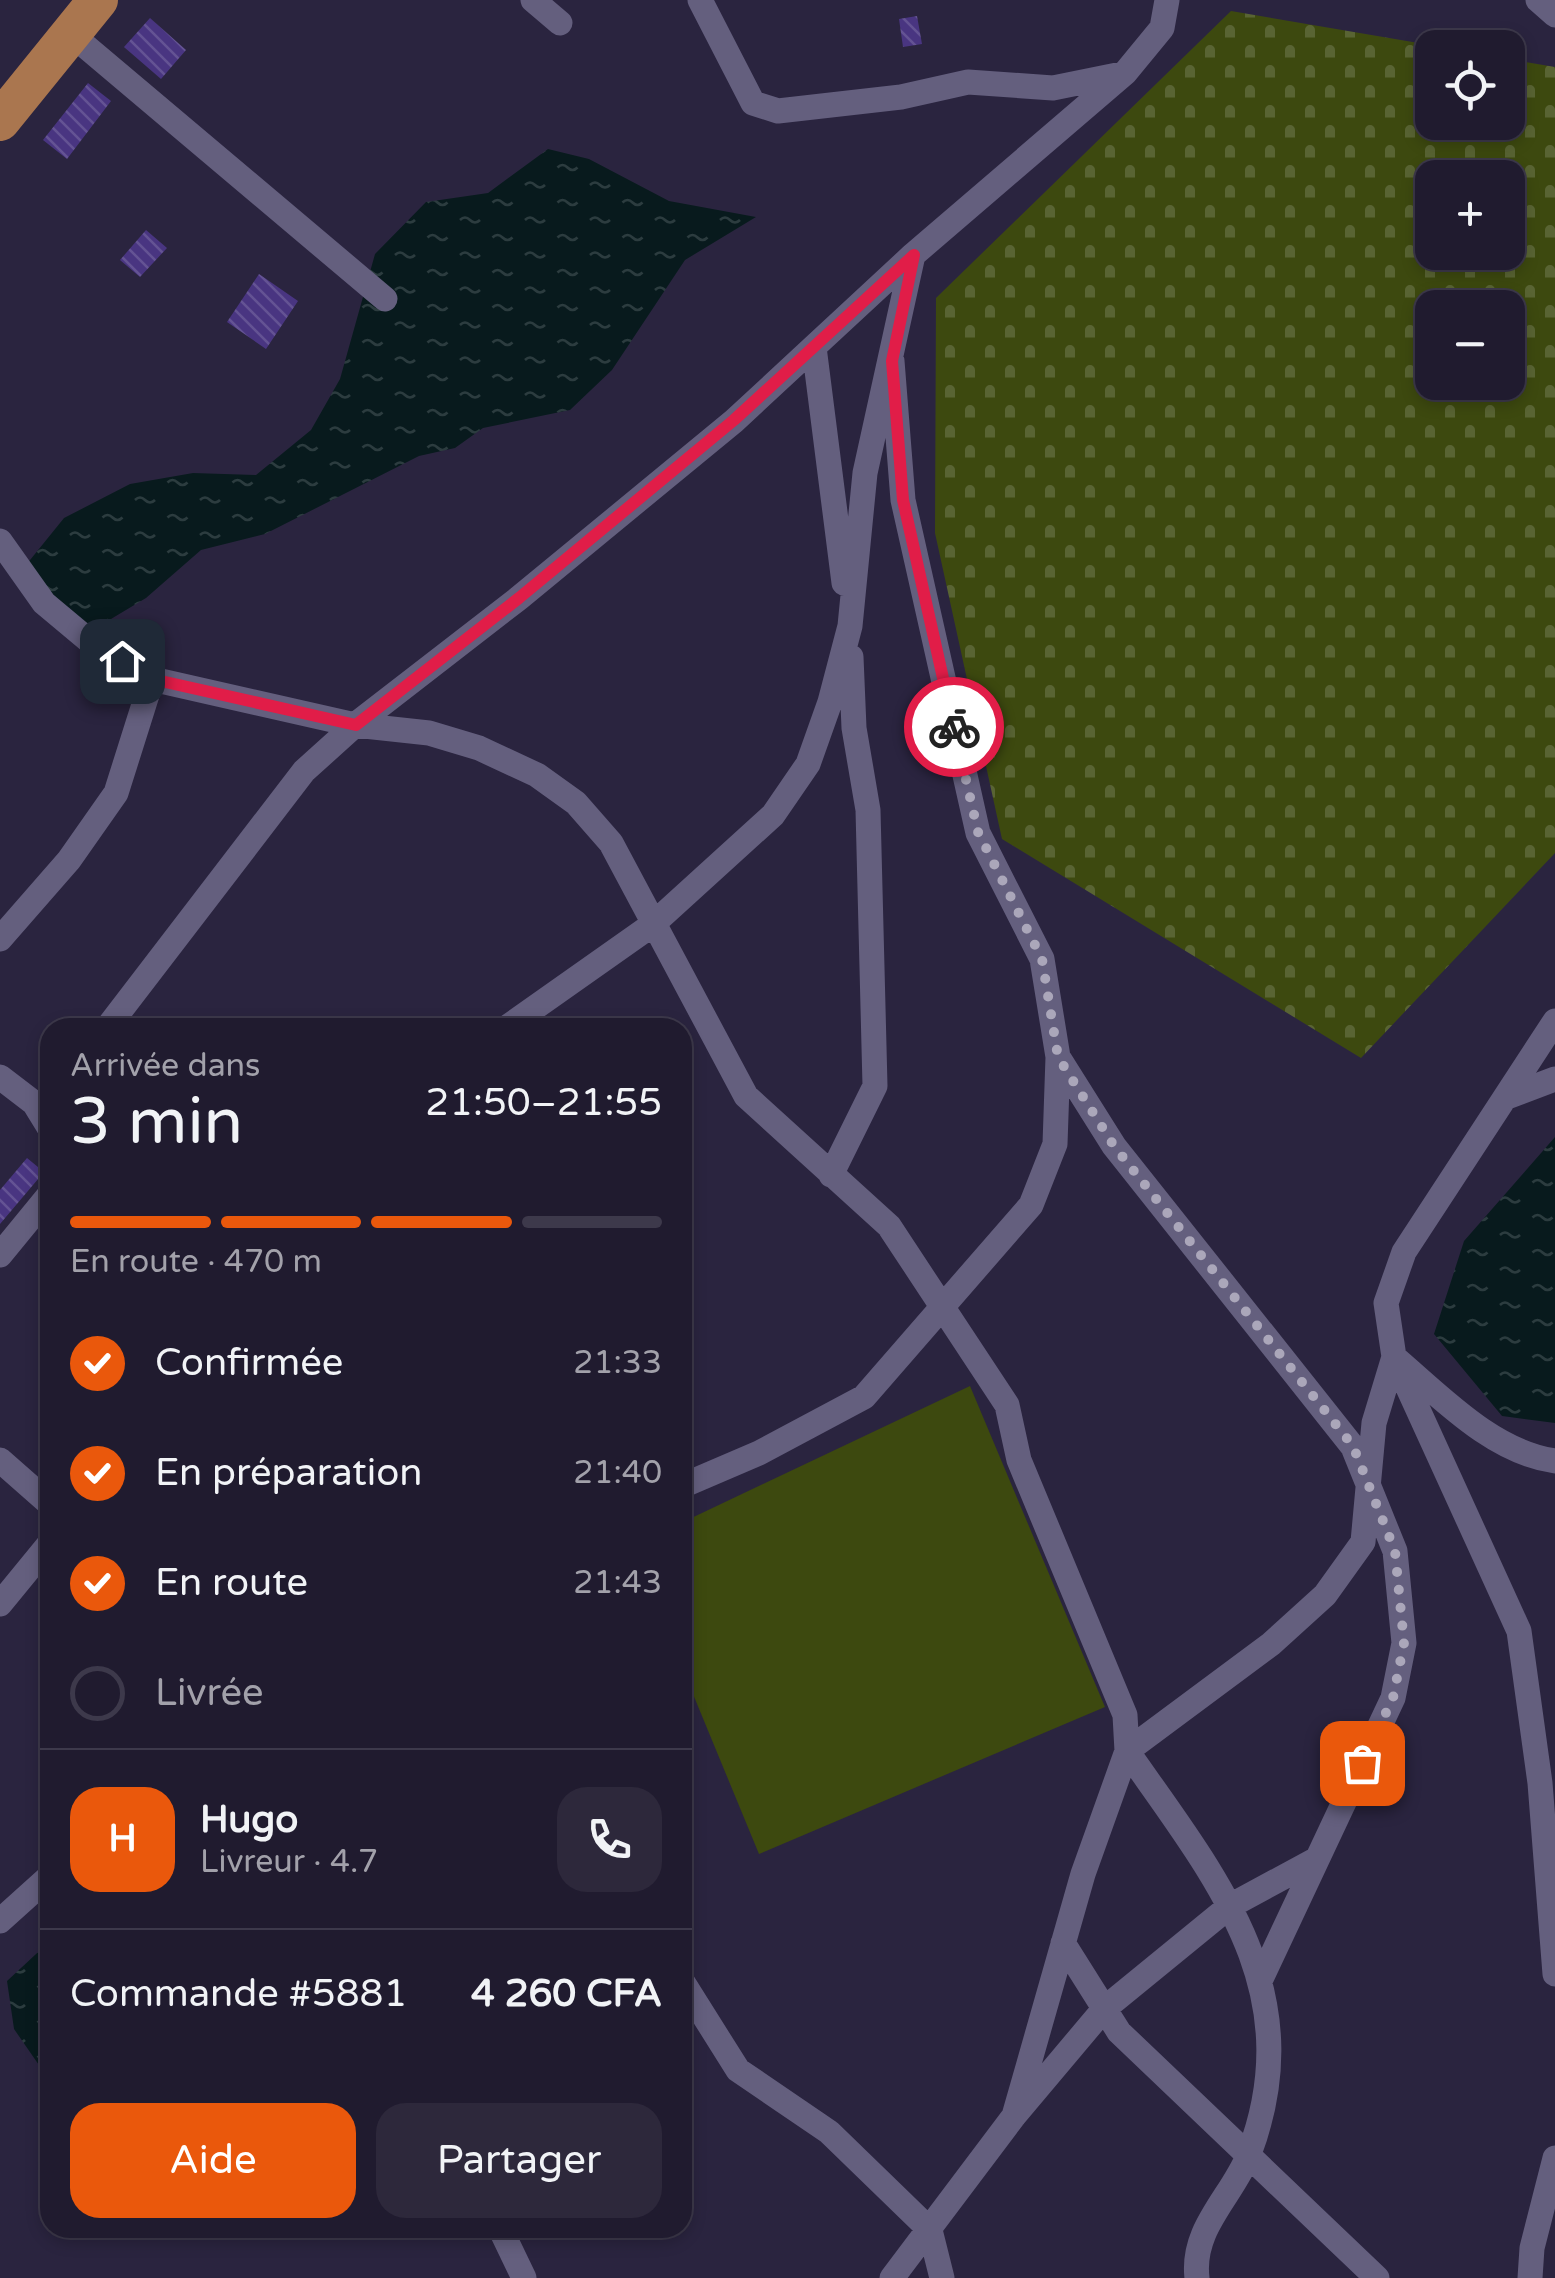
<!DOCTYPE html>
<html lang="fr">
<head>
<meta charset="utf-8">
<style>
  body { margin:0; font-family:"Varela Round",sans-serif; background:#2d283b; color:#f1f3f6; height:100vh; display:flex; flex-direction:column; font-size:38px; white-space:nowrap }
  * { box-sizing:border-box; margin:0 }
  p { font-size:32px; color:#a2a1aa }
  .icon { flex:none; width:55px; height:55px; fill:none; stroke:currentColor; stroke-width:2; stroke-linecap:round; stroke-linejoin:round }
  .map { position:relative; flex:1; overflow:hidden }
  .drawer { position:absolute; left:40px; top:1018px; width:652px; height:1220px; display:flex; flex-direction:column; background:#201b2f; border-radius:30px; box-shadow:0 5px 15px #0003,0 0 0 2px #3d394b }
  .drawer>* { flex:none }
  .buttons { position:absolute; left:1415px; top:30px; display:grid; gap:20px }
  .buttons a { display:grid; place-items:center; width:110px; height:110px; border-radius:20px; background:#201b2f; box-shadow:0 5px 15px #0003,0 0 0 2px #3d394b; font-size:50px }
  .pin { position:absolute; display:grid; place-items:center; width:85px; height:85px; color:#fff; margin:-42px; border-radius:20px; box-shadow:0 5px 15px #0006 }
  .courier { position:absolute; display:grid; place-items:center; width:100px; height:100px; margin:-50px; border:8px solid #e11d48; border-radius:50%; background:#fff; color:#222; box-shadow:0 2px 12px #0007 }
  .overview em { font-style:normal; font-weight:600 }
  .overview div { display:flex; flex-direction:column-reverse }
  .overview { display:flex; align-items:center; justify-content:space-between; height:170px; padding:0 30px }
  h1 { font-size:65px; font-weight:600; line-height:75px }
  .bar { display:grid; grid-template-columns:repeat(4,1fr); gap:15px 10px; align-content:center; height:120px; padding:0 30px }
  .bar i { height:12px; border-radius:8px; background:#3d394b }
  .bar .current { background:#ea580c }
  .bar p { grid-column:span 4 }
  .line { display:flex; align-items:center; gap:25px; padding:0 30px; border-top:2px solid #3d394b }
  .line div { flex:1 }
  .round { display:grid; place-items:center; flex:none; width:105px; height:105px; border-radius:30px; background:#2d283b }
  ol { padding:0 30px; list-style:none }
  li { display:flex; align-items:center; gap:30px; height:110px }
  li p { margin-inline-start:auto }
  li .icon { padding:10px; border-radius:50%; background:#ea580c; color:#fff; stroke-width:4 }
  li:last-child { color:#a2a1aa }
  li i { width:55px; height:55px; border:5px solid #3d394b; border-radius:50% }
  .cta { display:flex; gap:20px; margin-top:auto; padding:20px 30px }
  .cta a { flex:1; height:115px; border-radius:30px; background:#ea580c; color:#fff; font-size:40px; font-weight:600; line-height:115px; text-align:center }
  .cta a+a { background:#2d283b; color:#f1f3f6 }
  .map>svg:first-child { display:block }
</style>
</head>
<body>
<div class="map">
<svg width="1555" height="2278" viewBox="0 0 1555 2278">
  <defs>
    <pattern id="cemetery-stones" width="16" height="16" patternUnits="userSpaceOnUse" patternTransform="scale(2.5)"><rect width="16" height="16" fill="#3d490f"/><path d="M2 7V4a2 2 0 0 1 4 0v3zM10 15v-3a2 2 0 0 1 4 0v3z" fill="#596433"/></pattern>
    <pattern id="water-ripples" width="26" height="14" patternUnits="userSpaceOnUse" patternTransform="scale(2.5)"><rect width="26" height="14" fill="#081a1d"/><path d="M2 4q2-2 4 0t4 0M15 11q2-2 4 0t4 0" fill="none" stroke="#2c3c3f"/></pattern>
    <pattern id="building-back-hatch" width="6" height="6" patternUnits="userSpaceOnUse" patternTransform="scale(2.5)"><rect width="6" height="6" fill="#493581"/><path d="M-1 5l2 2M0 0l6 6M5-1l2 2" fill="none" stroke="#645394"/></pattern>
  </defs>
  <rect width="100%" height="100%" fill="#2a243f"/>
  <!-- green -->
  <path fill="#3d490f" d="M970 1386 1105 1707 759 1854 683 1670V1522Z"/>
  <!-- cemetery -->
  <path fill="url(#cemetery-stones)" fill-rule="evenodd" d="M1231 11 1442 47 1432 48V122H1508V59L1555 67V853L1361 1058 1002 839 935 533 936 298ZM1432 178H1508V252H1432ZM1432 308H1508V382H1432Z"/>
  <!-- water -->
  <path fill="url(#water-ripples)" d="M548 149 589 159 669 201 756 217 685 260 612 370 570 410 483 428 455 448 419 456 265 534 201 550 146 598 91 631 46 592 26 565 64 518 130 484 193 473 256 475 311 430 340 379 375 254 426 202 488 193Z
    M1555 1137V1423L1502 1416 1434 1334 1464 1241Z
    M50 1941V2081L14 2029 7 1981Z"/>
  <!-- building -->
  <path fill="url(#building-back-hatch)" d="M917 16 922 44 903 47 899 19Z
    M150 18 186 50 161 79 124 47Z
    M88 83 111 101 67 159 43 140Z
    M146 230 167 248 140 277 120 260Z
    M259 274 298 301 266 349 227 322Z
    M27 1158 44 1172 0 1224V1190Z"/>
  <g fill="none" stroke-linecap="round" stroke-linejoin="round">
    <!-- minor -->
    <path stroke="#645f7e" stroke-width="25" d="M533 0 560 23
      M700 0 753 103 778 111 901 97 968 82 1053 88 1122 74
      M1538 0 1555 15
      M71 34 385 299
      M814 347 844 583
      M0 541 44 603 93 644 152 679 355 725 429 733 479 748 537 775 576 803 611 843 746 1096 889 1226 1007 1405 1019 1460 1125 1715 1127 1751 1083 1874 1014 2116
      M0 939 69 860 116 793 152 679
      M1555 1021 1404 1252 1386 1303 1394 1357 1519 1631 1540 1783 1555 1974
      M107 1028 304 771 355 725 519 598 734 421 913 255 1125 73 1162 28 1167 0
      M506 1028 652 925 773 815 808 764 830 702 850 626 865 473 913 255
      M1058 1057 1114 1146 1353 1447 1395 1551 1404 1643 1393 1698 1260 1981
      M0 1077 34 1103 50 1129
      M1507 1097 1555 1079
      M831 1175 875 1086 868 810 854 728 851 657
      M0 1255 50 1194
      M0 1460 50 1504
      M682 1486 759 1453 864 1397 1031 1205 1055 1144 1058 1057 1042 959 978 833 903 500 892 361
      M0 1604 50 1543
      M0 1921 50 1876
      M1063 1943 1119 2032 1377 2278
      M682 1981 738 2070 829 2132 930 2230 942 2278
      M500 2228 524 2278
      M892 2278 1014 2116 1104 2009 1230 1906 1317 1859
      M1197 2278C1191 2228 1232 2197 1249 2154 1311 1990 1216 1878 1127 1751L1271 1644 1325 1595 1363 1542 1374 1423 1394 1357C1440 1396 1492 1452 1555 1461
      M1530 2278 1532 2248 1555 2158"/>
    <!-- primary -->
    <path stroke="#aa764f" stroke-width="40" d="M0 121 98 0"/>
  </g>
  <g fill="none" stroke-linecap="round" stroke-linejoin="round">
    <!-- done -->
    <path stroke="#aba7ba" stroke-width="10" stroke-dasharray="0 18" d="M954 727 978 832 1042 959 1058 1057 1114 1146 1353 1446 1395 1551 1404 1643 1393 1698 1362 1763"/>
    <!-- route -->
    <path stroke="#e11d48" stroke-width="12" d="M122 661 152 679 356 725 519 598 734 420 914 255 892 361 903 500 954 727"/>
  </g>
</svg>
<div class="buttons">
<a><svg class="icon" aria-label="locate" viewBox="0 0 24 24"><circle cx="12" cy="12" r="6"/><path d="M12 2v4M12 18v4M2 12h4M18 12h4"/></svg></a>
<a>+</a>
<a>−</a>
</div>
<div class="pin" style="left:1362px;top:1763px;background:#ea580c"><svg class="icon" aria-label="bag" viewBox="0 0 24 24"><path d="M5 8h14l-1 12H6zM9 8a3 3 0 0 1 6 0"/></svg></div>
<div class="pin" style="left:122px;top:661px;background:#1f2937"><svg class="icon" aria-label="home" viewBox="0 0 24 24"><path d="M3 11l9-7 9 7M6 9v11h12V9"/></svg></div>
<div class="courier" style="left:954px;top:727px"><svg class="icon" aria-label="bike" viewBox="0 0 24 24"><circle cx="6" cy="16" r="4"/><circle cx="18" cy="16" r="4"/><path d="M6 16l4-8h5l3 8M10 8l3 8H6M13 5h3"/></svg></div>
<section class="drawer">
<div class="overview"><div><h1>3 min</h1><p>Arrivée dans</p></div><em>21:50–21:55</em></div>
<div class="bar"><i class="current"></i><i class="current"></i><i class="current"></i><i></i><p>En route · 470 m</p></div>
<ol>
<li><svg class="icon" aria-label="check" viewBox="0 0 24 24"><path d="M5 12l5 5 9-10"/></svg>Confirmée<p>21:33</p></li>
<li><svg class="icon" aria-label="check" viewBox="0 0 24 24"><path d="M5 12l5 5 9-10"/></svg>En préparation<p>21:40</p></li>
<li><svg class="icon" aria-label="check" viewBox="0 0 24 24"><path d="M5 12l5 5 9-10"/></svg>En route<p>21:43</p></li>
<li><i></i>Livrée</li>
</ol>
<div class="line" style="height:180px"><b class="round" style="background:#ea580c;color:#fff">H</b><div><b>Hugo</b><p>Livreur · 4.7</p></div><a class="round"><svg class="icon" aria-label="phone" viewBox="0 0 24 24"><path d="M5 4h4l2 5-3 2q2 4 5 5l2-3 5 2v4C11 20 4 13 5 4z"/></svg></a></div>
<div class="line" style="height:130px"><div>Commande #5881</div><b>4 260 CFA</b></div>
<div class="cta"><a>Aide</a><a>Partager</a></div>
</section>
</div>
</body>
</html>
